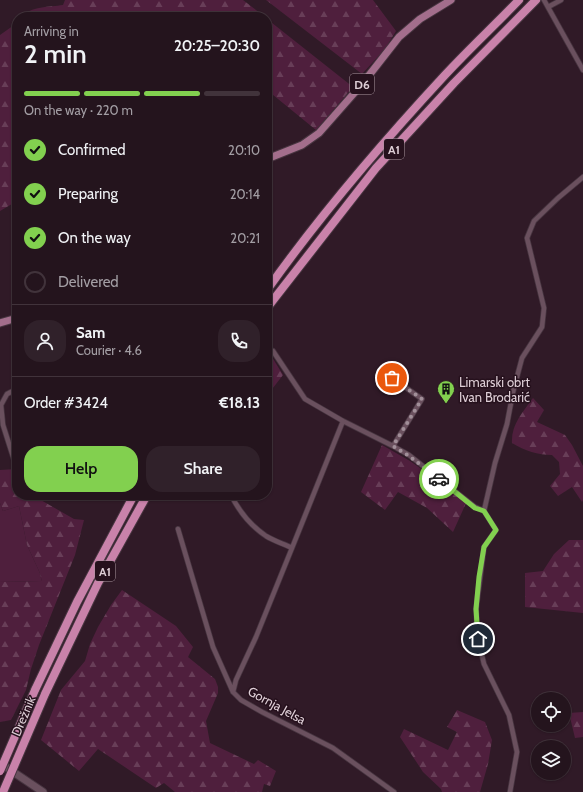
<!DOCTYPE html>
<html lang="en">
<head>
<meta charset="utf-8">
<style>
  body { margin:0; font-family:Cabin,sans-serif; background:#30212a; color:#f1f3f6; height:100vh; display:flex; flex-direction:column; font-size:15px; white-space:nowrap }
  * { box-sizing:border-box; margin:0 }
  p { font-size:13px; color:#a39ea4 }
  .icon { flex:none; width:22px; height:22px; fill:none; stroke:currentColor; stroke-width:2; stroke-linecap:round; stroke-linejoin:round }
  .map { position:relative; flex:1; overflow:hidden }
  .panel { position:absolute; left:12px; top:12px; width:260px; height:488px; display:flex; flex-direction:column; background:#24141d; border-radius:16px; box-shadow:0 1px 3px #0004,0 0 0 1px #41333b }
  .panel>* { flex:none }
  .controls { position:absolute; left:531px; top:692px; display:grid; gap:8px }
  .controls a { display:grid; place-items:center; width:40px; height:40px; border-radius:50%; background:#24141d; box-shadow:0 1px 3px #0004,0 0 0 1px #41333b; font-size:20px }
  .pin { position:absolute; display:grid; place-items:center; width:34px; height:34px; color:#fff; margin:-17px; border:2px solid #fff; border-radius:50%; box-shadow:0 1px 4px #0007 }
  .courier { position:absolute; display:grid; place-items:center; width:40px; height:40px; margin:-20px; border:3px solid #82d04f; border-radius:50%; background:#fff; color:#222; box-shadow:0 1px 5px #0007 }
  .head em { font-style:normal; font-weight:600 }
  .head div { display:flex; flex-direction:column-reverse }
  .head { display:flex; align-items:center; justify-content:space-between; height:68px; padding:0 12px }
  h1 { font-size:26px; font-weight:600; line-height:30px }
  .bar { display:grid; grid-template-columns:repeat(4,1fr); gap:6px 4px; align-content:center; height:48px; padding:0 12px }
  .bar i { height:5px; border-radius:3px; background:#41333b }
  .bar .selected { background:#82d04f }
  .bar p { grid-column:span 4 }
  .line { display:flex; align-items:center; gap:10px; padding:0 12px; border-top:1px solid #41333b }
  .line div { flex:1 }
  .round { display:grid; place-items:center; flex:none; width:42px; height:42px; border-radius:16px; background:#30212a }
  ol { padding:0 12px; list-style:none }
  li { display:flex; align-items:center; gap:12px; height:44px }
  li p { margin-inline-start:auto }
  li .icon { padding:4px; border-radius:50%; background:#82d04f; color:#111; stroke-width:4 }
  li:last-child { color:#a39ea4 }
  li i { width:22px; height:22px; border:2px solid #41333b; border-radius:50% }
  .cta { display:flex; gap:8px; margin-top:auto; padding:8px 12px }
  .cta a { flex:1; height:46px; border-radius:16px; background:#82d04f; color:#111; font-size:16px; font-weight:600; line-height:46px; text-align:center }
  .cta a+a { background:#30212a; color:#f1f3f6 }
  .map>svg:first-child { display:block }
</style>
</head>
<body>
<div class="map">
<svg width="583" height="792" viewBox="0 0 583 792">
  <defs>
    <pattern id="forest-firs" width="22" height="20" patternUnits="userSpaceOnUse"><rect width="22" height="20" fill="#4f1f3d"/><path d="M5 1l3.5 6h-7zM16 11l3.5 6h-7z" fill="#683e58"/></pattern>
  </defs>
  <rect width="100%" height="100%" fill="#301a27"/>
  <!-- grass -->
  <path fill="#4f1f3d" d="M0 503 3 511 19 506 27 545 39 571 42 581 0 582Z"/>
  <!-- forest -->
  <path fill="url(#forest-firs)" d="M65 0H243L265 17H22C30 6 50 7 63 5Z
    M266 0H373L396 31 385 49 362 74Z
    M267 19 353 87 316 130 267 90Z
    M17 23V201L0 211V35Z
    M267 349 283 375 269 393 267 430Z
    M533 398 544 410 537 422 565 435 572 445 583 466V500L582 502 572 487 558 496 550 486 560 474 559 462 552 455C538 455 525 451 512 443 511 425 522 413 533 398Z
    M382 445 410 461 467 501 453 532 427 508 398 492 385 510 361 492Z
    M17 469V495H32L74 519 84 520 75 555 39 645 31 669 26 690 11 720 0 722V582L42 581 39 571 27 545 19 506 3 511 0 503V470Z
    M569 540H583V613L525 607V573L543 571 554 554Z
    M122 590 176 626 193 647 188 657 215 679 218 687V693L206 721 210 743 254 764 258 760 276 771 270 786 264 784 262 792H175L164 783 156 788 98 749 79 771 41 740 61 690 85 661 90 644 98 627 111 605Z
    M457 710 485 722 492 740 488 764 480 792H442L441 789 423 772 400 737 404 729 448 750 457 732 447 727Z
    M583 712V737L575 738 569 713Z"/>
  <g fill="none" stroke-linecap="round" stroke-linejoin="round">
    <!-- minor casing -->
    <g stroke="#473540" stroke-width="6">
      <path id="minor" d="M544 0 583 70
        M548 7 561 0
        M273 351 305 399 343 421 393 446 409 455 475 507 484 511
        M382 371 422 399 393 446
        M17 389 7 394 1 405 3 425 17 469
        M231 495C239 511 251 526 266 536 274 541 284 544 292 548L256 637 236 680 233 692
        M178 529 213 647 233 692 241 700 262 712 333 748 394 792
        M292 548 343 421
        M510 792 517 752 509 715 484 664 478 639 476 609 484 547 496 530 484 511 495 463 507 424 513 392 522 358 542 327 544 308 527 238 534 221 558 198 583 177"/>
    </g>
    <!-- secondary casing -->
    <g stroke="#473540" stroke-width="9">
      <path id="secondary" d="M0 763 43 792"/>
    </g>
    <!-- primary casing -->
    <g stroke="#473540" stroke-width="9">
      <path id="primary" d="M267 159 302 145 319 133 363 83 399 37 420 19 451 0
        M0 323 17 318"/>
    </g>
    <!-- motorway casing -->
    <g stroke="#473540" stroke-width="10">
      <path id="motorway" d="M267 290C321 214 382 143 445 75 469 49 495 25 519 0
        M267 308 376 168 454 83 536 0
        M35 690 77 602 134 495
        M45 694 98 583 147 495"/>
    </g>
    <!-- minor -->
    <use href="#minor" stroke="#6a505e" stroke-width="4.5"/>
    <!-- secondary -->
    <use href="#secondary" stroke="#6a505e" stroke-width="7"/>
    <!-- primary -->
    <use href="#primary" stroke="#a36e8c" stroke-width="7"/>
    <!-- motorway -->
    <use href="#motorway" stroke="#c982aa" stroke-width="8"/>
    <!-- motorway-bridge casing -->
    <g stroke="#473540" stroke-width="10" stroke-linecap="butt">
      <path id="motorway-bridge" d="M0 771 35 690
        M3 792 45 694"/>
    </g>
    <!-- motorway-bridge -->
    <use href="#motorway-bridge" stroke="#c982aa" stroke-width="8"/>
  </g>
  <g fill="none" stroke-linecap="round" stroke-linejoin="round">
    <!-- done -->
    <path stroke="#a18f99" stroke-width="4" stroke-dasharray="0 7.2" d="M392 378 422 399 393 446 409 456 439 479"/>
    <!-- route -->
    <path stroke="#82d04f" stroke-width="5" d="M439 479 475 508 484 511 496 530 484 547 479 577 476 609 478 639"/>
  </g>
  <!-- icons -->
  <defs>
    <g id="building-pin" transform="scale(0.9)"><path d="M0 17L-7.5 6A9.5 9.5 0 1 1 7.5 6Z" fill="#82d04f" stroke="#26111d"/><path d="M-4-6H4V6H1V3H-1V6H-4ZM-2.5-4.3h1.7v1.8h-1.7ZM.8-4.3h1.7v1.8H.8ZM-2.5-1h1.7V.8h-1.7ZM.8-1h1.7V.8H.8Z" fill="#111"/></g>
  </defs>
  <g fill-rule="evenodd">
    <use href="#building-pin" x="446" y="389"/>
  </g>
  <g text-anchor="middle" dominant-baseline="central" stroke-width="3" stroke-linejoin="round" paint-order="stroke">
    <!-- shield labels -->
    <g fill="#26111d" stroke="#a7959e" stroke-width="1">
      <rect x="350" y="74" width="24" height="20" rx="3"/>
      <rect x="384" y="139" width="20" height="20" rx="3"/>
      <rect x="95" y="561" width="20" height="20" rx="3"/>
    </g>
    <g font-size="12" font-weight="bold" fill="#deced6">
      <text x="362" y="84">D6</text>
      <text x="394" y="149">A1</text>
      <text x="105" y="571">A1</text>
    </g>
    <!-- poi labels -->
    <g font-size="13" fill="#deced6" stroke="#26111d" text-anchor="start">
      <text x="459" y="382">Limarski obrt<tspan x="459" dy="15">Ivan Brodarić</tspan></text>
    </g>
    <!-- street labels -->
    <g font-size="13" fill="#deced6" stroke="#26111d">
      <text transform="translate(277 705) rotate(29)">Gornja Jelsa</text>
      <text transform="translate(23 716) rotate(-67)">Drežnik</text>
    </g>
  </g>
</svg>
<div class="controls">
<a><svg class="icon" aria-label="locate" viewBox="0 0 24 24"><circle cx="12" cy="12" r="6"/><path d="M12 2v4M12 18v4M2 12h4M18 12h4"/></svg></a>
<a><svg class="icon" aria-label="layers" viewBox="0 0 24 24"><path d="M12 4l9 5-9 5-9-5zM3 14l9 5 9-5"/></svg></a>
</div>
<div class="pin" style="left:392px;top:378px;background:#ea580c"><svg class="icon" aria-label="bag" viewBox="0 0 24 24"><path d="M5 8h14l-1 12H6zM9 8a3 3 0 0 1 6 0"/></svg></div>
<div class="pin" style="left:478px;top:639px;background:#1f2937"><svg class="icon" aria-label="home" viewBox="0 0 24 24"><path d="M3 11l9-7 9 7M6 9v11h12V9"/></svg></div>
<div class="courier" style="left:439px;top:479px"><svg class="icon" aria-label="car" viewBox="0 0 24 24"><path d="M5 17H2v-5l4-1 3-4h7l3 4 3 1v5h-3M9 17h6M6 11h13"/><circle cx="7" cy="17" r="2"/><circle cx="17" cy="17" r="2"/></svg></div>
<section class="panel">
<div class="head"><div><h1>2 min</h1><p>Arriving in</p></div><em>20:25–20:30</em></div>
<div class="bar"><i class="selected"></i><i class="selected"></i><i class="selected"></i><i></i><p>On the way · 220 m</p></div>
<ol>
<li><svg class="icon" aria-label="check" viewBox="0 0 24 24"><path d="M5 12l5 5 9-10"/></svg>Confirmed<p>20:10</p></li>
<li><svg class="icon" aria-label="check" viewBox="0 0 24 24"><path d="M5 12l5 5 9-10"/></svg>Preparing<p>20:14</p></li>
<li><svg class="icon" aria-label="check" viewBox="0 0 24 24"><path d="M5 12l5 5 9-10"/></svg>On the way<p>20:21</p></li>
<li><i></i>Delivered</li>
</ol>
<div class="line" style="height:72px"><a class="round"><svg class="icon" aria-label="person" viewBox="0 0 24 24"><circle cx="12" cy="8" r="4"/><path d="M4 21q1-7 8-7t8 7"/></svg></a><div><b>Sam</b><p>Courier · 4.6</p></div><a class="round"><svg class="icon" aria-label="phone" viewBox="0 0 24 24"><path d="M5 4h4l2 5-3 2q2 4 5 5l2-3 5 2v4C11 20 4 13 5 4z"/></svg></a></div>
<div class="line" style="height:52px"><div>Order #3424</div><b>€18.13</b></div>
<div class="cta"><a>Help</a><a>Share</a></div>
</section>
</div>
</body>
</html>
